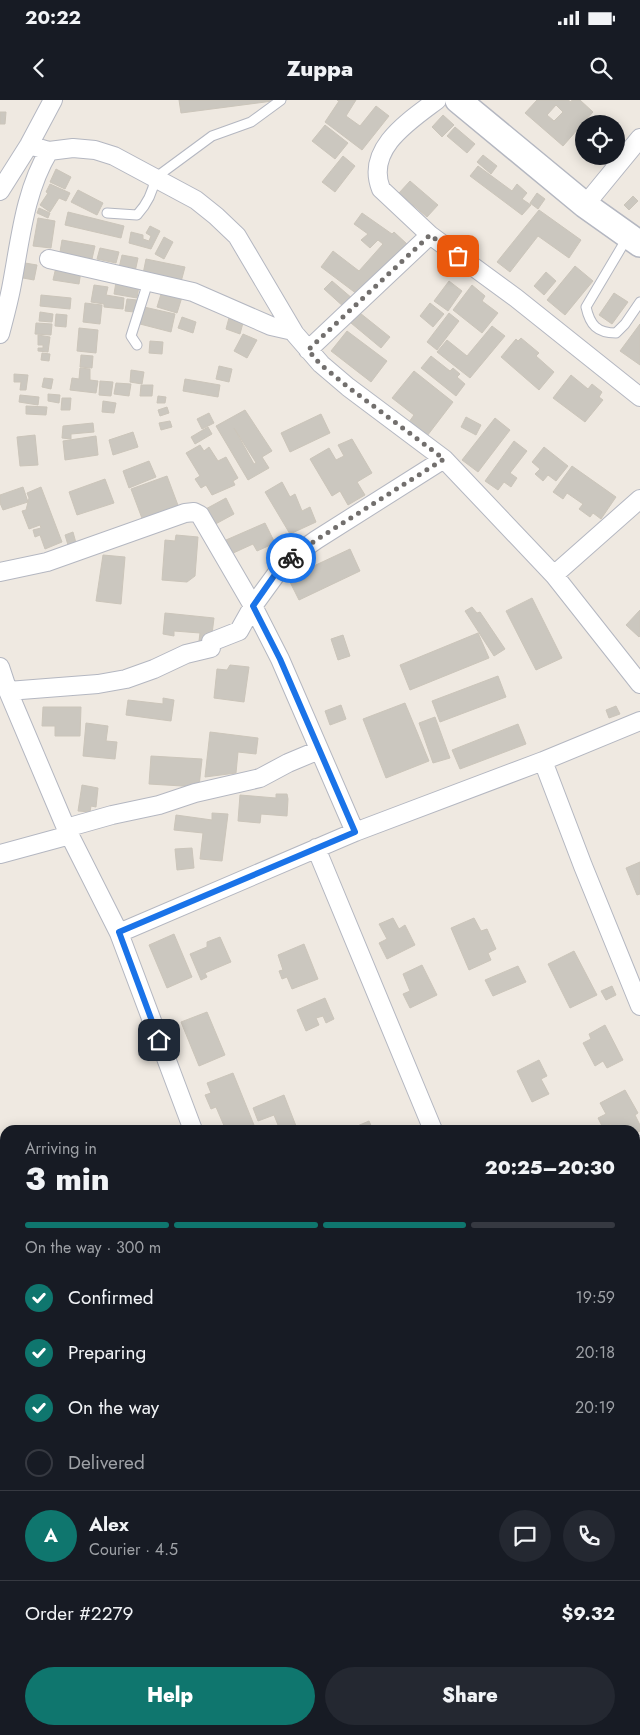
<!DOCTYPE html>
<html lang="en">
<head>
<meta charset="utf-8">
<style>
  body { margin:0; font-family:Jost,sans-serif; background:#242831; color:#f1f3f6; height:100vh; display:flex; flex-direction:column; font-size:19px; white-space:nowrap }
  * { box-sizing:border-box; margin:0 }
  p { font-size:16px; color:#9ea1a6 }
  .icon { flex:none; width:28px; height:28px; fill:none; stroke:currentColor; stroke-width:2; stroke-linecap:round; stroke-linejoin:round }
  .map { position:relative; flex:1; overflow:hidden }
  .sheet { position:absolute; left:0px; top:1025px; width:640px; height:610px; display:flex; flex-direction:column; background:#171b24; border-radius:15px 15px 0 0; box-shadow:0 2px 12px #0003 }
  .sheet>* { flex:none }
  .fabs { position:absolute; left:575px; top:15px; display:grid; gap:10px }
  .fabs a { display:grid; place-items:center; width:50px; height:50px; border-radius:50%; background:#171b24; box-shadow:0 2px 12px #0003; font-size:25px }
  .pin { position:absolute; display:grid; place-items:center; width:42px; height:42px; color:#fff; margin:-21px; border-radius:10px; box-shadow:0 2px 8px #0006 }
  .courier { position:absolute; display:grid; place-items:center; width:50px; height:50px; margin:-25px; border:4px solid #1a73e8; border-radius:50%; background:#fff; color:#222; box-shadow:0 1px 6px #0007 }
  .overview em { font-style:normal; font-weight:800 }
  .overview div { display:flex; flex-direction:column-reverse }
  .overview { display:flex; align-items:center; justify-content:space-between; height:85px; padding:0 25px }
  h1 { font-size:32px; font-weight:800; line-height:38px }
  .bar { display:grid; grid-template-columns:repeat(4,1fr); gap:8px 5px; align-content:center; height:60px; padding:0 25px }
  .bar i { height:6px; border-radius:4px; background:#363941 }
  .bar .selected { background:#0f766e }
  .bar p { grid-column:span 4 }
  .line { display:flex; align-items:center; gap:12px; padding:0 25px; border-top:1px solid #363941 }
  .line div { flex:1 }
  .round { display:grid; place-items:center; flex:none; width:52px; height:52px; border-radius:26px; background:#242831 }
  ol { padding:0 25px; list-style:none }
  li { display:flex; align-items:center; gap:15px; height:55px }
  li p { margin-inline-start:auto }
  li .icon { padding:5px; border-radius:50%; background:#0f766e; color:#fff; stroke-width:4 }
  li:last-child { color:#9ea1a6 }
  li i { width:28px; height:28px; border:2px solid #363941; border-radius:50% }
  .action { display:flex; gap:10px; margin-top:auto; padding:10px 25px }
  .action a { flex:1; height:58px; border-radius:30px; background:#0f766e; color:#fff; font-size:20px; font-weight:800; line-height:58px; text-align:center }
  .action a+a { background:#242831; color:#f1f3f6 }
  .status { display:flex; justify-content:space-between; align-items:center; height:35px; padding:0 25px; background:#171b24; direction:ltr }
  .status svg { height:14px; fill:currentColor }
  header { display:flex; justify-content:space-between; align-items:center; height:65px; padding:0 25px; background:#171b24; font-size:22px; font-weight:800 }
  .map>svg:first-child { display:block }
</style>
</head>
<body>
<div class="status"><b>20:22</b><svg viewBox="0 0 49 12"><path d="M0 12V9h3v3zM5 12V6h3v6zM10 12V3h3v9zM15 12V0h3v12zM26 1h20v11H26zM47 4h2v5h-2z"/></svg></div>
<header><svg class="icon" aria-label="back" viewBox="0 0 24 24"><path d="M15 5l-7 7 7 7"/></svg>Zuppa<svg class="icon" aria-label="search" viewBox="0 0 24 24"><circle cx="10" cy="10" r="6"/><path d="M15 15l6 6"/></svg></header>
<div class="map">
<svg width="640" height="1635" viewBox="0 0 640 1635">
  <rect width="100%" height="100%" fill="#efe9e1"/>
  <!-- building -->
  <path fill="#cbc7bf" stroke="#cbc5ba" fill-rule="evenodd" d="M179 0H273V1L181 13Z
    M337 0H356L346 16 360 26 376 6 389 16 362 50 325 22 339 1Z
    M537 0H568L571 2 572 0H580L593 12 563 46 525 13ZM556 5 563 12 554 21 547 15Z
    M0 12H6L5 24H0Z
    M443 15 454 25 442 37 432 27Z
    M602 17 610 24H596Z
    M325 25 348 43 335 59 312 41Z
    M455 27 475 44 467 53 447 36Z
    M483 55 497 66 491 74 477 62Z
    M343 56 355 66 335 92 322 82Z
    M478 66 512 91 517 84 527 93 522 99 531 105 522 115 470 76Z
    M56 69 71 77 65 89 50 82Z
    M410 81 438 105 427 117 399 93Z
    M50 84 70 93 66 101 59 98 50 112 40 105 48 93 46 92Z
    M78 90 103 103 97 115 71 102Z
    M537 93 545 99 538 109 530 103Z
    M633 96 638 101 629 110 624 105Z
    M39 108 50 113 48 118 37 113Z
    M539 110 581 140 569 158 538 136 510 172 497 162Z
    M68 112 124 126 121 138 65 125Z
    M362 113 392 134 394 132 407 144 361 197 321 167 333 151 359 171 383 144 378 140 370 148 361 140 368 134 354 124Z
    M38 118 55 121 51 148 33 146Z
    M150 126 160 131 151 149 129 143 131 132 143 135V139L149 141 151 136 146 133Z
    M164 137 173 142 164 159 155 154Z
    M62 140 95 146 92 159 60 152Z
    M100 148 119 152 116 163 97 159Z
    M122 155 138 158 135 172 119 168Z
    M146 159 185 167 181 182 143 174Z
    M25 163 37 165 34 180 23 178Z
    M575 166 593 181 565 215 547 200Z
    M56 167 81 171 79 184 53 180Z
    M546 172 556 181 544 195 534 186Z
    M332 181 353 199 345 208 324 189Z
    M449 181 462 191 448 211 434 201Z
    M116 182 139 186 137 198 114 194Z
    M94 185 108 187 106 195 124 198 123 209 104 207V204L91 202Z
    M472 185 485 196 482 201 498 213 482 233 453 210Z
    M162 191 182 197 177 213 157 207Z
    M614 193 628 202 612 224 599 215Z
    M41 195 71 198 70 209 40 206Z
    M127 199 137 200 134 212 125 211Z
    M85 203 102 205 100 224 83 222Z
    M430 203 444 214 433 227 420 216Z
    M144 207 175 214 171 232 140 224Z
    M40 212 53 214 52 222 39 221Z
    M360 213 390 237 381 248 351 223Z
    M449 213 459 221 437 250 427 242Z
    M56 214 67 215 66 227 55 226Z
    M230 214 244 219 240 234 226 229Z
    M182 217 196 222 193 233 178 228Z
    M36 223 52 224 51 235 35 234Z
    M640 224V265L620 251Z
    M492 226 505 236 470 278 437 252 447 240 467 256Z
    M79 228 98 230 96 253 77 251Z
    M347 231 387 261 371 282 331 251Z
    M243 234 257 240 247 258 234 251Z
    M38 235 50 237 48 252 38 251V248H43V245H38Z
    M521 238 539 253 536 256 554 272 539 290 501 257 516 239 518 241Z
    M150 241 163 242 162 254 149 253Z
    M42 253 50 254 49 261 41 260Z
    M81 255 93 256 92 268 80 267Z
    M431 256 450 271 453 268 460 274 457 277 465 284 456 296 421 268Z
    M219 266 232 269 229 282 216 279Z
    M80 268 90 269V280L98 281 96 293 70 290 72 278 79 279Z
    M131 270 144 272 142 284 130 282Z
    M414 271 453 302 427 336 409 322 414 315 392 298Z
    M14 274 28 275 26 290H20L21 282H14Z
    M571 275 588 289 592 284 602 292 599 297 603 300 585 322 553 298Z
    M44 278 53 279 51 289 42 287Z
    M185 279 220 285 218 297 183 291Z
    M100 281 113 282 111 296 99 295Z
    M116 283 131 284 129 296 114 294Z
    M141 285H153L152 296H140Z
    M48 294 60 295 59 303 48 301Z
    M20 295 39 297 38 305 19 302Z
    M158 296 166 297 165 303H157Z
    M62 298H71L70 310H61Z
    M103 301 116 303 114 313 102 312Z
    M26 306 47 307 46 315 26 314Z
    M167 307 169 313 160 316 158 310Z
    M245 310 272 351 262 357 269 368 248 380 216 326ZM234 328 255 361 256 363 254 364Z
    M209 313 214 323 202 329 197 319Z
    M321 314 330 333 290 352 281 333Z
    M466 317 481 325 476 335 461 327Z
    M495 318 510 330 478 372 462 360Z
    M170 321 172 327 161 330 159 323Z
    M93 323 94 332 71 334V339L62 338 63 326Z
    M208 327 212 334 195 344 191 337Z
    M133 332 138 347 113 355 109 340Z
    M35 335 38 365 20 366 17 337Z
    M96 336 98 355 65 360 63 341Z
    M352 339 372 373 357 382 365 395 348 405 340 391 332 396 310 359 329 348 336 360 344 356 338 345Z
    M514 341 527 351 510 373 517 378 511 387 504 382 498 390 485 381Z
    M200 345 204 351 209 347 218 361 226 357 238 378 233 381 235 385 212 395 206 385 201 388 195 379 200 376 186 353Z
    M544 347 568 366 556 381 548 375 543 381 535 374 540 369 532 362Z
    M149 361 156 377 129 388 123 371Z
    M572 366 616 397 601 419 593 413 590 417 579 409 583 404 567 393 563 399 553 392Z
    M167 376 179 408 143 421 131 389Z
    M105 379 114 403 77 415 69 392Z
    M282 382 290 397 295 394 302 411 310 407 316 422 290 434 265 392Z
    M23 387 28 402 3 410 0 403V395Z
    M41 387 62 442 45 449 40 435 35 437 33 430 41 428 40 425 29 429 22 411 26 410 29 398 27 393Z
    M226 398 234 414 210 427 202 411Z
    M265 423 275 443 257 451 253 444 231 454 226 440Z
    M73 432 76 443 68 445 65 435Z
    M176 435 198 437 195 476 187 482 162 480 165 440 175 441Z
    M350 449 360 471 299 500 288 478Z
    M103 455 125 457 121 504 96 501Z
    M532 498 562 558 536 570 506 511Z
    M472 507 477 513 480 512 505 549 494 556 465 511Z
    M640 510V536L639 537 626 525Z
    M165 513 214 518 211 542 199 541 200 533 174 531V536L163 534Z
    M478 533 489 558 410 590 400 565Z
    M343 535 350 556 338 560 331 539Z
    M230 565 249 567 244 602 214 598 217 569 227 570Z
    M498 576 506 597 440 622 432 601Z
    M163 598 174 600 171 621 126 615 128 600 163 604Z
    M405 603 429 661 386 678 363 619Z
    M341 605 346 619 330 625 325 611Z
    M616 606 620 614 609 618 606 610Z
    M43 607H81L80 636H55V626H42Z
    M435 617 450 658 433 663 419 623Z
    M86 623 108 626 106 641 117 642 115 659 83 656Z
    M518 624 526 644 460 669 452 650Z
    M210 632 258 638 256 654 238 652 236 673 205 677Z
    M151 656 202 659 199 687 149 684Z
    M82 685 98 688 96 707 91 706 90 712 78 711Z
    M276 694H287L288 699 287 716 261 714 260 723 238 721 240 695 276 698Z
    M212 713 228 714 222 761 200 759 203 733 174 730 176 715 212 720Z
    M192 748 194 768 177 770 175 749Z
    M640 762V794L637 795 626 768Z
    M393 818 399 829 405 825 415 845 387 859 379 843 387 839 379 824Z
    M474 818 481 831 487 829 496 849 488 853 491 860 469 870 451 828Z
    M174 834 192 877 167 888 149 845Z
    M220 837 231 862 205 873 207 877 201 880 190 854 207 847V842Z
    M304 844 318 879 292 889 287 877 282 879 279 871 283 870 278 855Z
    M574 851 597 895 570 908 548 864Z
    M422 865 437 895 410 908 403 894 410 891 403 874Z
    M518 866 526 882 493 896 485 880Z
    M612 886 616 895 606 900 601 891Z
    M325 898 334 919 326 923 323 916 316 918 319 925 306 931 297 910Z
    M207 912 225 955 199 966 181 922Z
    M605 925 623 960 607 968 603 961 595 966 583 943 591 939 589 934Z
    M539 960 547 976 541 979 549 994 532 1002 517 971Z
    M233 973 256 1030H220L225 1028 216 1007 211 1009 205 995 211 993 207 983Z
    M625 990 638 1013 635 1015 640 1025V1031L635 1034V1030H614L611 1024 603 1028 598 1018 606 1014 600 1003Z
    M284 995 296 1026 287 1030H280L274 1015 258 1021 253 1008Z
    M369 1021 373 1030H348Z
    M640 1179V1196L635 1187V1182Z
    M640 1218V1230L635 1220Z
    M635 1245 637 1248 640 1247V1298L635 1284Z
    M640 1324V1339L637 1335 635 1336V1326Z
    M5 1383V1389L0 1391V1385Z
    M640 1417V1451L635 1441V1420Z
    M5 1435V1466L1 1468 0 1437Z
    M638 1558 640 1561V1598L635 1601V1560Z
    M3 1562 5 1568V1578L0 1579V1563Z
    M5 1592V1603L0 1605V1594Z
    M2 1616 5 1623V1630H8L10 1635H0V1617Z
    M61 1630H98L100 1635H50Z
    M191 1630H203L193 1635Z
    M296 1630H332L334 1635H286Z
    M416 1630H426L430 1635H410Z
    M527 1630H533L537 1635H521Z"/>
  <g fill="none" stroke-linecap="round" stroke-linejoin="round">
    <!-- lane casing -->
    <g stroke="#b4b7c1" stroke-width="11">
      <path id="lane" d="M107 113 137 115C147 104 153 93 155 78L212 36 251 22 281 0
        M627 138 586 207C590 225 597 233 616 233L625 224 640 202
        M137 245 131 236 148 182"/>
    </g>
    <!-- street casing -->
    <g stroke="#b4b7c1" stroke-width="20">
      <path id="street" d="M437 0C409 21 365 49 381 89L430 135 516 198 640 297
        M29 45 49 51 73 48 95 50 114 56 196 100 216 116 237 136 295 234 321 264 348 287 444 359 554 475 640 584
        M0 91 29 45 53 0
        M585 105 640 38
        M49 159 193 192 271 226 293 231
        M0 234C4 219 8 204 11 189 20 143 24 92 49 51
        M308 250 430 135
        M0 472 47 462 185 413 194 412 200 415 253 506 280 559 355 732
        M554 475 640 399
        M0 567 8 591 66 728 119 833 193 1030
        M8 591 98 584 126 579 154 569 186 554 211 548V542L239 531 253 506 277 473 292 457 316 440 444 359
        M543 661 583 766 640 906
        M66 728 112 715 159 705 195 693 260 678 288 663 319 650
        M316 748 433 1030
        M0 754 70 735
        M119 833 355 732 543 661 640 621
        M635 1047 640 1045
        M0 1122 5 1120
        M0 1321 5 1318
        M635 1490 640 1499
        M0 1507 5 1505
        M157 1630 158 1635
        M462 1630 465 1635
        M381 1635 388 1630"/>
    </g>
    <!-- secondary casing -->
    <g stroke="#b4b7c1" stroke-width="28">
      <path id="secondary" d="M458 0 585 105 640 144"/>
    </g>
    <!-- lane -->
    <use href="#lane" stroke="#fff" stroke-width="9"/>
    <!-- street -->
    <use href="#street" stroke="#fff" stroke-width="18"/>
    <!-- secondary -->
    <use href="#secondary" stroke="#fff" stroke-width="25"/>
  </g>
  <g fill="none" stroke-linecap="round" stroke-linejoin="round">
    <!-- done -->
    <path stroke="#726f6d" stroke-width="5" stroke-dasharray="0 9" d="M291 458 316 440 444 359 348 287 320 264 308 250 430 135 458 156"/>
    <!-- route -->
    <path stroke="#1a73e8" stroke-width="6" d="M159 940 119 832 355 732 280 559 253 506 276 473 291 458"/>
  </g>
</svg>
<div class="fabs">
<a><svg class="icon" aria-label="locate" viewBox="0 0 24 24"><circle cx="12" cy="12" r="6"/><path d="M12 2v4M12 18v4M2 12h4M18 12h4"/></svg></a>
</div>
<div class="pin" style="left:458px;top:156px;background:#ea580c"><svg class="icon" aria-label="bag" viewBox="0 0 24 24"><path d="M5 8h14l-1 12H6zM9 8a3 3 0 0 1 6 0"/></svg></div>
<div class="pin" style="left:159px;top:940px;background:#1f2937"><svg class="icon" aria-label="home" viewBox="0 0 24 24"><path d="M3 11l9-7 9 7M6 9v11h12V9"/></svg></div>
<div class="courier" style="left:291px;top:458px"><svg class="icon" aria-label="bike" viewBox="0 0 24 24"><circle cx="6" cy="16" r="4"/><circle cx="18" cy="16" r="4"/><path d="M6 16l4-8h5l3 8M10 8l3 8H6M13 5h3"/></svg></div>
<section class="sheet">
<div class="overview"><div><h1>3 min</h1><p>Arriving in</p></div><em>20:25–20:30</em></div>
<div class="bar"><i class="selected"></i><i class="selected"></i><i class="selected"></i><i></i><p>On the way · 300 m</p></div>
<ol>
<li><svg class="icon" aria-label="check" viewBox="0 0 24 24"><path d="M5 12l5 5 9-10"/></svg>Confirmed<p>19:59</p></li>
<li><svg class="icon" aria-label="check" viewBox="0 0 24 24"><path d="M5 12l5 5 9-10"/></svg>Preparing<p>20:18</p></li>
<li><svg class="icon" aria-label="check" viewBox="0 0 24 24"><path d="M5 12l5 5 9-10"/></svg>On the way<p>20:19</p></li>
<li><i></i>Delivered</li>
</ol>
<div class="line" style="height:90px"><b class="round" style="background:#0f766e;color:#fff">A</b><div><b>Alex</b><p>Courier · 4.5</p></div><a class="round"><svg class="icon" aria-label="chat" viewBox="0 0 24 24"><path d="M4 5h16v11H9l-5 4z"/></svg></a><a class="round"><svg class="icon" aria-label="phone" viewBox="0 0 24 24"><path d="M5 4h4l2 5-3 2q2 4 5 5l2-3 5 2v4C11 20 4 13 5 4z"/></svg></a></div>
<div class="line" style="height:65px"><div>Order #2279</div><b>$9.32</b></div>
<div class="action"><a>Help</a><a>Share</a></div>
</section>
</div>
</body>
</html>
